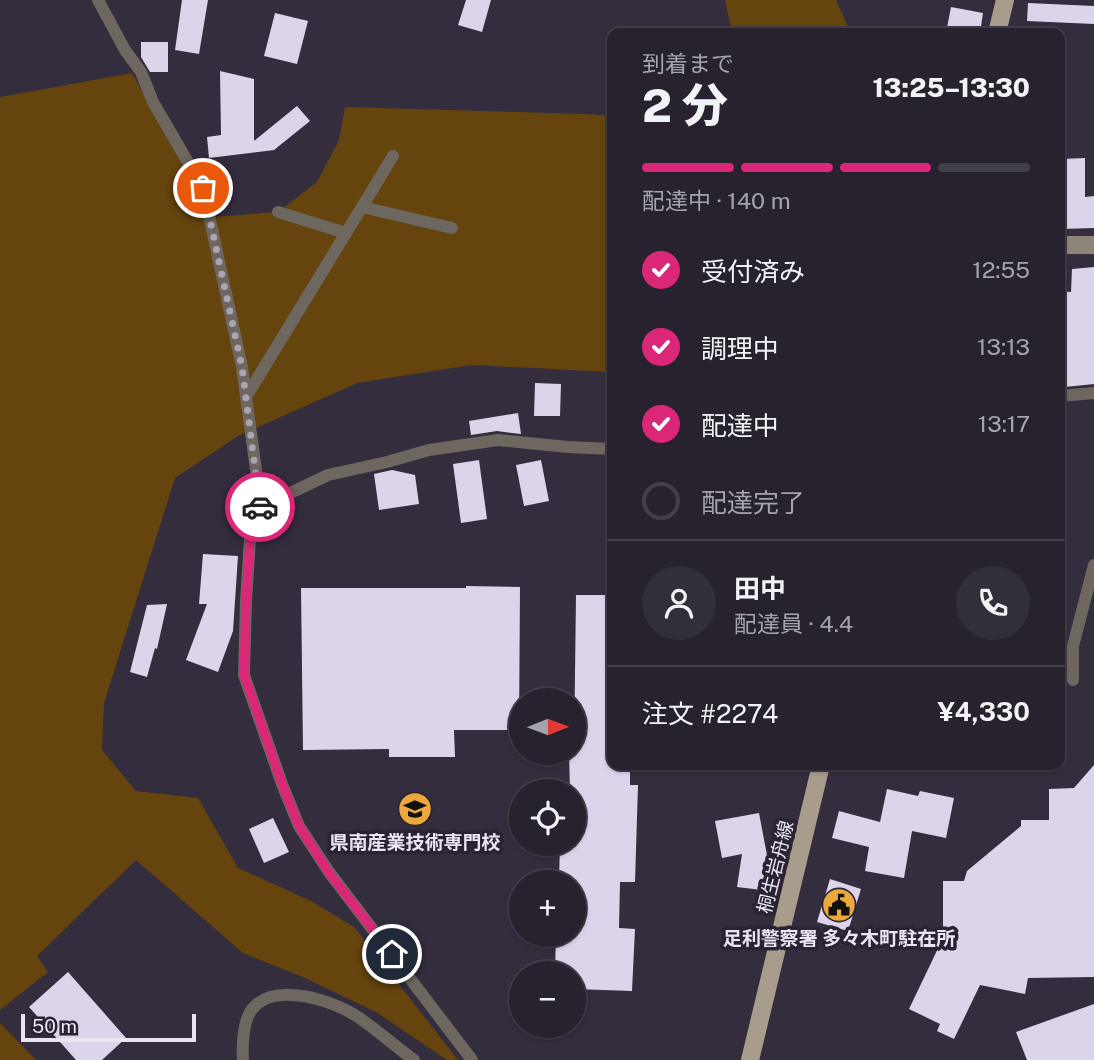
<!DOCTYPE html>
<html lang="ja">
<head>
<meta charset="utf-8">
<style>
  body { margin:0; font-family:"Public Sans","Noto Sans JP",sans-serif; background:#332f3a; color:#f1f3f6; height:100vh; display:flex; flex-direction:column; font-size:26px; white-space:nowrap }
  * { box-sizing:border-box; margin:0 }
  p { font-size:23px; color:#a4a4aa }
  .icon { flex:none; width:38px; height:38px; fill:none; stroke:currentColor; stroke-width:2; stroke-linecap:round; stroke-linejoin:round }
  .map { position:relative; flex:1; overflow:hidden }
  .sheet { position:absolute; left:607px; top:28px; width:458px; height:742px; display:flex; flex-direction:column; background:#27222e; border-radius:14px; box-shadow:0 2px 5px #0004,0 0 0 2px #433f4a }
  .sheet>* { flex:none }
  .needle { width:46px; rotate:89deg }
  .controls { position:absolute; left:509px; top:688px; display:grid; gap:14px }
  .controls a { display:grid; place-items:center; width:77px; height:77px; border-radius:50%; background:#27222e; box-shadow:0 2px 5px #0004,0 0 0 2px #433f4a; font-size:35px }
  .scale { position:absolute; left:21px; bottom:18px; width:175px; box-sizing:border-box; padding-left:7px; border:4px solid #eae5f1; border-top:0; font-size:19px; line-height:24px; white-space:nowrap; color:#eae5f1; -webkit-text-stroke:5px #2a2334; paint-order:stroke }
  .pin { position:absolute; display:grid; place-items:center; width:60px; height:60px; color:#fff; margin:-30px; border:4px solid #fff; border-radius:50%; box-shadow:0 2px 7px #0007 }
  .courier { position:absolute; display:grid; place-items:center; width:70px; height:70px; margin:-35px; border:5px solid #db2777; border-radius:50%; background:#fff; color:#222; box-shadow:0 2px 9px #0007 }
  .overview em { font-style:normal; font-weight:800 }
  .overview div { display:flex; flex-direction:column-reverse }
  .overview { display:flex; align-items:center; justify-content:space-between; height:119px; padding:0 35px }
  h1 { font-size:46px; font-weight:800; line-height:52px }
  .bar { display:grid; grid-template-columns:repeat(4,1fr); gap:10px 7px; align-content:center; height:84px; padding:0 35px }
  .bar i { height:9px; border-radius:5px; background:#433f4a }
  .bar .active { background:#db2777 }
  .bar p { grid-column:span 4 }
  .line { display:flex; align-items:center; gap:18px; padding:0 35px; border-top:2px solid #433f4a }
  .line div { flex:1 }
  .round { display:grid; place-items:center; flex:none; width:74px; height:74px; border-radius:37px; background:#332f3a }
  ol { padding:0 35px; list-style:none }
  li { display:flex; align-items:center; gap:21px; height:77px }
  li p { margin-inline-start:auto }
  li .icon { padding:7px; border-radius:50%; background:#db2777; color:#fff; stroke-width:4 }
  li:last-child { color:#a4a4aa }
  li i { width:38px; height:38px; border:4px solid #433f4a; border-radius:50% }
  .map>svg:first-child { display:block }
</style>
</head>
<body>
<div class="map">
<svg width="1094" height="1060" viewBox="0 0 1094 1060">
  <rect width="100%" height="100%" fill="#342d3e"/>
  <!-- green -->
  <path fill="#65440e" d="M725 0H836L851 33H732Z
    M132 73 212 217 278 212 317 182 339 140 345 107 585 114 612 116V372L471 365 357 383 238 436 175 478 104 703 102 750 136 791 198 798 238 868 311 901 354 927 458 1060H447L376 1012 303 977 243 953 136 860 37 956 48 972 0 1010V97Z
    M0 1023 36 1060H0Z"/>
  <!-- building -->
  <path fill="#dcd4ea" d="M182 0H208L199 54 175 50Z
    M466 0H491L482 32 458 25Z
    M1028 3 1094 6V24L1027 21Z
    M951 7 983 13 980 33H946Z
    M275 13 308 21 297 64 264 56Z
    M141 42H168V72H150L141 57Z
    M220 71 254 79V141L297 106 310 121 274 150 209 158 207 137 221 135Z
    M1085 158V197L1094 196V228L1062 229 1061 159Z
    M1094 267V384L1065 387 1063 348H1060V291L1071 292 1072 269Z
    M535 383 561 384 560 416H534Z
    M518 413 521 434 497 431 471 435 469 421Z
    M479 460 487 519 461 523 453 464Z
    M541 460 549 501 524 506 516 465Z
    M392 470 415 475 419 504 379 510 374 474Z
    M203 554 238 556 233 631 218 672 186 660 207 604H199Z
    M466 586 520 587 519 730H454L455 757H389V749L303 750 301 588H466Z
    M576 595H612V765H630V785H638L635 882H620L619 928 635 929 632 991 574 989V973H555L556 934H574V881L559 880 560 844H574V791H570L569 752H574Z
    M167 604 157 649 155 648 147 677 130 672 147 605Z
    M1094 765V977L1028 978 1025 994 980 985 954 1039 937 1031 940 1024 909 1009 943 938V881H964L967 871 1021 826V820H1049V789L1074 788Z
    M887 789 918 796 920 791 954 798 946 838 912 831 904 878 865 871 869 847 832 838 839 811 880 822Z
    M759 813 769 866 774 867 770 891 737 887 742 854 722 858 715 821Z
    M273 818 289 852 264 863 249 829Z
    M830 879 861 889 848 931 817 922Z
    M68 972 126 1038 102 1060H76L29 1007Z
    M1094 1004V1060H1027L1016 1032Z"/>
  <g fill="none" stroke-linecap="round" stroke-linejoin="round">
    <!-- lane -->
    <path stroke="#6d675f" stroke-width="12" d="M98 0 125 50 141 72 153 102 203 188 242 367 261 507
      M362 207 452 228
      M278 212 346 233
      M1060 396 1094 393
      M246 397 393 156
      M1073 680V646L1094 565
      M243 1060C242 1046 243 1019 253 1008 276 981 334 1001 358 1017 377 1030 395 1046 414 1060
      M472 1060 329 872 299 826 282 784 244 675 246 601 251 523 261 507 328 475 387 462 429 450 498 440 568 447 612 449"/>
    <!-- secondary -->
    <path stroke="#8e8579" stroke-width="18" d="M1060 245H1094"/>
    <!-- primary -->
    <path stroke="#a89c8c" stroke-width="18" d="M997 33 1005 0
      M750 1060 821 765"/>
  </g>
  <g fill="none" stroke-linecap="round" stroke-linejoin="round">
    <!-- done -->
    <path stroke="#aaa5b2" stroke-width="7" stroke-dasharray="0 12.6" d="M203 188 242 367 260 507"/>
    <!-- route -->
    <path stroke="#db2777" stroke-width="9" d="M260 507 251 523 246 601 244 675 282 784 299 826 329 873 392 954"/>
  </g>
  <!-- icons -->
  <defs>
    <g id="school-disc" transform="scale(1.75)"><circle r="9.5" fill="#eda83b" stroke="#2a2334"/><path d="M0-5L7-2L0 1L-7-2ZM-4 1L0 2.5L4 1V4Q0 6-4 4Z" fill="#111"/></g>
    <g id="civic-disc" transform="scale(1.75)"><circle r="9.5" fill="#eda83b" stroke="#2a2334"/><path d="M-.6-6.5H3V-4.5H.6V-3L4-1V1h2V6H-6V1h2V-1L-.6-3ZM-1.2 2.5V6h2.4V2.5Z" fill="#111"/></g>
  </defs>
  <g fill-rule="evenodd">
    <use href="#school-disc" x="415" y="809"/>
    <use href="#civic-disc" x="839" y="905"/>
  </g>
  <g text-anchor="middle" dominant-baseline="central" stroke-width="7" stroke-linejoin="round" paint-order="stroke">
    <!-- poi labels -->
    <g font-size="19" font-weight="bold" fill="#eae5f1" stroke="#2a2334">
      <text x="415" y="842">県南産業技術専門校</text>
      <text x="839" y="938">足利警察署 多々木町駐在所</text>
    </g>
    <!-- street labels -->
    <g font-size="19" fill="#eae5f1" stroke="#2a2334">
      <text transform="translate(775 867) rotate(-76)">桐生岩舟線</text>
    </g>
  </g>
</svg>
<div class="controls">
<a><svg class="needle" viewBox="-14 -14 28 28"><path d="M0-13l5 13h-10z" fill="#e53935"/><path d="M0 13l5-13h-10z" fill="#a4a4aa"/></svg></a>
<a><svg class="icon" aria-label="locate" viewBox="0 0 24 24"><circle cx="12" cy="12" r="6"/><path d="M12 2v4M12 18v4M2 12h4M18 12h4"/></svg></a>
<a>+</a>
<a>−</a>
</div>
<div class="scale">50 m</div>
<div class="pin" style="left:203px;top:188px;background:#ea580c"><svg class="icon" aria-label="bag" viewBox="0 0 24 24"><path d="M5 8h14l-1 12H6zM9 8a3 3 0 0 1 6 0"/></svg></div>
<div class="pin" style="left:392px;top:954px;background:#1f2937"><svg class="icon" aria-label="home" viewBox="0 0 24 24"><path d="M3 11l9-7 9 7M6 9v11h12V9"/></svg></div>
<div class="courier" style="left:260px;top:507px"><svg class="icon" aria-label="car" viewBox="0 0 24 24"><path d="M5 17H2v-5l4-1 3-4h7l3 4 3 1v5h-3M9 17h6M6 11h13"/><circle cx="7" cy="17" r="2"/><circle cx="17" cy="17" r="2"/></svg></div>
<section class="sheet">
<div class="overview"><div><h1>2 分</h1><p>到着まで</p></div><em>13:25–13:30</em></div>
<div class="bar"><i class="active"></i><i class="active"></i><i class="active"></i><i></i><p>配達中 · 140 m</p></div>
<ol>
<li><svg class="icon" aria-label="check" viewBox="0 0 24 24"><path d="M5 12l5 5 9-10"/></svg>受付済み<p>12:55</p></li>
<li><svg class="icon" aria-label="check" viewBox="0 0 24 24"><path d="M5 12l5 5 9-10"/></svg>調理中<p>13:13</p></li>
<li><svg class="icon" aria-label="check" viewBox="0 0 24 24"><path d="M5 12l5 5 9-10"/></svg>配達中<p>13:17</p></li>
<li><i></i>配達完了</li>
</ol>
<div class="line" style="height:126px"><a class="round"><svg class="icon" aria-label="person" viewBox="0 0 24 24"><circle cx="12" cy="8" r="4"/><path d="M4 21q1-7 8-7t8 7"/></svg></a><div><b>田中</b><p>配達員 · 4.4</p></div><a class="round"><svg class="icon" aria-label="phone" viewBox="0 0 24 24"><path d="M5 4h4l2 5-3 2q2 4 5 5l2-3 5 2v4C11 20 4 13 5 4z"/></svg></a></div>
<div class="line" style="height:91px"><div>注文 #2274</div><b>¥4,330</b></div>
</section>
</div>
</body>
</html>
